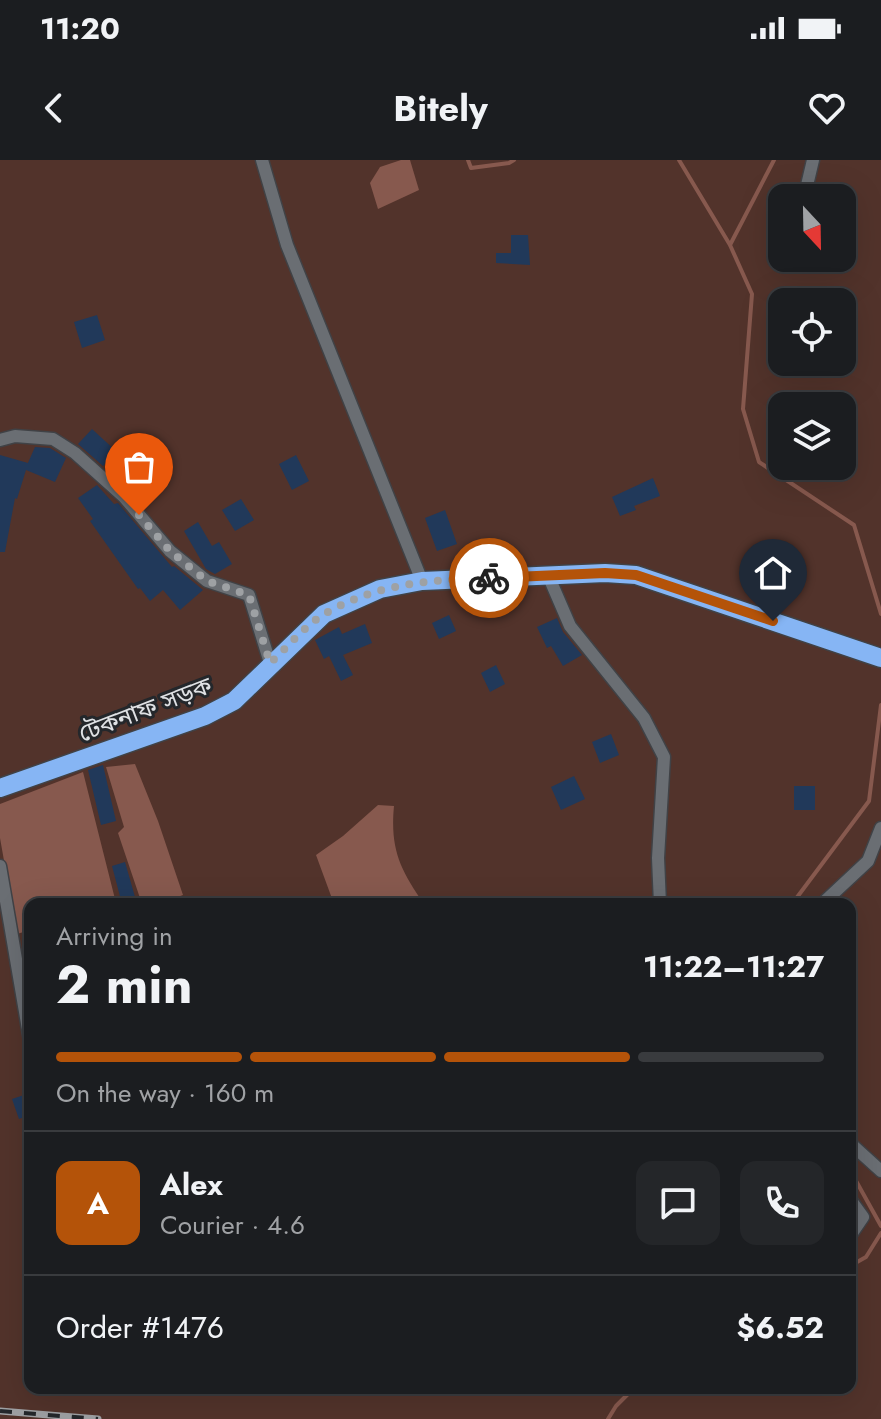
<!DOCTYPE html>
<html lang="en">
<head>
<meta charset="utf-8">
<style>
  body { margin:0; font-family:Jost,"Noto Sans Bengali",sans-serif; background:#242629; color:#f1f3f6; height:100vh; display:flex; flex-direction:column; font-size:30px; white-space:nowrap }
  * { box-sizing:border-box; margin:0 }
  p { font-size:26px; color:#a0a2a5 }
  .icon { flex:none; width:44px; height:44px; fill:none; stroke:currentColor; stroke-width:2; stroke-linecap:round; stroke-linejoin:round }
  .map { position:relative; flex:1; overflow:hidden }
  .drawer { position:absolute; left:24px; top:738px; width:832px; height:496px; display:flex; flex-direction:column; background:#1b1d20; border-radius:16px; box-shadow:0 8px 32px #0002,0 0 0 2px #393b3e }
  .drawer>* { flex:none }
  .needle { width:52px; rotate:158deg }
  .buttons { position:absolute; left:768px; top:24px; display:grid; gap:16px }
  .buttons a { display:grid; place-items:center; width:88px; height:88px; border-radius:16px; background:#1b1d20; box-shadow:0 8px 32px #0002,0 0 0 2px #393b3e; font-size:40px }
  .pin { position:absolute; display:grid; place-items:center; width:68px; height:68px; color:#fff; margin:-82px -34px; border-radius:50% 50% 50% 0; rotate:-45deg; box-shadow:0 0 8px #0007 }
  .pin .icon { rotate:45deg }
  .courier { position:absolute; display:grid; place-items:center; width:80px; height:80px; margin:-40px; border:6px solid #b45309; border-radius:50%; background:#fff; color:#222; box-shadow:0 2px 10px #0007 }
  .head em { font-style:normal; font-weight:700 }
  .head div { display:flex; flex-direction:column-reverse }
  .head { display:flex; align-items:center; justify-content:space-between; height:136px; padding:0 32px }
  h1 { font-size:52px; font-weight:700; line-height:60px }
  .bar { display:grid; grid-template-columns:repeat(4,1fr); gap:12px 8px; align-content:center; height:96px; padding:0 32px }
  .bar i { height:10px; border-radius:6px; background:#393b3e }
  .bar .current { background:#b45309 }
  .bar p { grid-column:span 4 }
  .line { display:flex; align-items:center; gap:20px; padding:0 32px; border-top:2px solid #393b3e }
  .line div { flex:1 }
  .round { display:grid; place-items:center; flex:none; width:84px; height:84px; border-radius:16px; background:#242629 }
  .status { display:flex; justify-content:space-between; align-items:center; height:56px; padding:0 40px; background:#1b1d20; direction:ltr }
  .status svg { height:22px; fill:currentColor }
  header { display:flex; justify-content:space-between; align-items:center; height:104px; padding:0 32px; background:#1b1d20; font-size:36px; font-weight:700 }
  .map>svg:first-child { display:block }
</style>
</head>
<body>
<div class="status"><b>11:20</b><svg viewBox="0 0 49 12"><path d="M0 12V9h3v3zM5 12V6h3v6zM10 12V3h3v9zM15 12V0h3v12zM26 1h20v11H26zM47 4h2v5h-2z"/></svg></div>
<header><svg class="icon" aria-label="back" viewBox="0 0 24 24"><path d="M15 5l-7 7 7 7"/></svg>Bitely<svg class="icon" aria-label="heart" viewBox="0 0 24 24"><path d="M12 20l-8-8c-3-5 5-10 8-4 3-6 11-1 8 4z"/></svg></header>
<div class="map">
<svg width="881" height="1259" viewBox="0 0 881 1259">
  <rect width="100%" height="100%" fill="#24272b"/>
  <!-- green -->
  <path fill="#52332b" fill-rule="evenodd" d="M0 0H881V1259H0ZM782 38H842V98H782ZM782 142H842V202H782ZM782 246H842V306H782ZM30 744H850V1228H30Z"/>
  <!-- water -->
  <path fill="#87594e" d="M401 0H410L419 30 378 49 370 23 380 7Z
    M135 604 158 661 183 735 158 744H142L118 673 124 667 106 607Z
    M83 612 116 743 30 744V770L17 774 0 678V644Z
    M378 645 394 646C390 689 400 709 424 744H334L316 695 343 676Z"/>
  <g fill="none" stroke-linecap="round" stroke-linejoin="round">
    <!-- stream -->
    <path stroke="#87594e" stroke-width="4" d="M468 0 471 8 509 3 514 0
      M679 0 730 85 752 134 743 249 759 302 854 365 881 454
      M730 85 774 0
      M792 744 869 641 881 545
      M850 1010 881 1066
      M850 1106 866 1097 881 1073
      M608 1259 616 1246 634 1228"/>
  </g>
  <!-- building -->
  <path fill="#21395a" d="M511 75H528L530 105 496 103V93H511Z
    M97 155 105 180 82 188 74 162Z
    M92 269 117 292 103 306 78 284Z
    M35 287 50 288 66 298 55 322 26 310 17 339 15 338 5 392H0V295L28 303 27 305Z
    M296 295 309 321 292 330 279 304Z
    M653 318 660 336 634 346 636 350 620 356 612 337Z
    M97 325 114 344 118 343 172 407 174 406 203 430 180 450 163 430 150 441 140 428 138 429 90 361 93 359 78 338Z
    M241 339 254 360 235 371 222 350Z
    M445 350 457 384 437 391 425 358Z
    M198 362 212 386 219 382 232 404 215 414 206 409 184 371Z
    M449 455 456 471 439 479 432 463Z
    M557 458 563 472 582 495 563 506 551 486 547 488 537 467Z
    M365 464 372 483 343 495 353 515 341 521 329 496 324 499 315 480 339 467 342 474Z
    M496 505 505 524 490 532 481 513Z
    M611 574 619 595 600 603 592 582Z
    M103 605 116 661 101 665 88 610Z
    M574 616 585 639 561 650 551 627Z
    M794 626H815V650H794Z
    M125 702 137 744H122L112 706Z
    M30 933V955L19 959 12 939Z"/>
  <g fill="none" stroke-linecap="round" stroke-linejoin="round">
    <!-- minor casing -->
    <g stroke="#404246" stroke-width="15">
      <path id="minor" d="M262 0 287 85 422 421
        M804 38 813 0
        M0 280 15 276 53 279 75 293 124 337 170 391 207 421 249 435 270 503
        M548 415 570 466 644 558 664 597 658 698 660 744
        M0 706 30 881
        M822 744 868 701 881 668
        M850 983 881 1011
        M850 1039 863 1057 850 1076"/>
    </g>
    <!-- highway casing -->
    <g stroke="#404246" stroke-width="21">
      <path id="highway" d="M0 628 205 556 234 541 324 454 380 429 422 421 605 413 636 415 881 498"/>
    </g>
    <!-- minor -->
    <use href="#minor" stroke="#6a6e73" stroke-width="12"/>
    <!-- highway -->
    <use href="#highway" stroke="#86b5f4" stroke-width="18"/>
    <!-- rail casing -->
    <g stroke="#9ea0a3" stroke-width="7">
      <path id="rail" d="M0 1251 98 1259"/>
    </g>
    <!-- rail -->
    <use href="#rail" stroke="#24272b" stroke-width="4" stroke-dasharray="12" stroke-linecap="butt"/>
  </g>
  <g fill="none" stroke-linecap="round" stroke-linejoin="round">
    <!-- done -->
    <path stroke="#9ea1a4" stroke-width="8" stroke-dasharray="0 14.4" d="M139 355 170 391 207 421 249 435 270 503C288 487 306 464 326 453 379 423 430 420 489 418"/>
    <!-- route -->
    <path stroke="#b45309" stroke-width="10" d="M489 418 605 413 636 415 773 461"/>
  </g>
  <g text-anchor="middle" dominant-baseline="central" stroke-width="6" stroke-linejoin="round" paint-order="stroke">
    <!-- street labels -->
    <g font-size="24" fill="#e0e2e5" stroke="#24272b">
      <text transform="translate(145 549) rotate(-21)">টেকনাফ সড়ক</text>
    </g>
  </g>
</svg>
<div class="buttons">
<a><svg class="needle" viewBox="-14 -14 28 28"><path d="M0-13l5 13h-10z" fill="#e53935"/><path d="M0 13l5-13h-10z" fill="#a0a2a5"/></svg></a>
<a><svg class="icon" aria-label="locate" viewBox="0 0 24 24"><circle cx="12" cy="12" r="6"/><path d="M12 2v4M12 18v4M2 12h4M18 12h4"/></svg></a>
<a><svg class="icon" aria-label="layers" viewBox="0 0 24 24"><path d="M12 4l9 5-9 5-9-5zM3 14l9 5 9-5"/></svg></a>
</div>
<div class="pin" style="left:139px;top:355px;background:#ea580c"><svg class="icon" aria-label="bag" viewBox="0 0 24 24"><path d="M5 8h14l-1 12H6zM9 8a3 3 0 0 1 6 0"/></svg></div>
<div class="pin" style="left:773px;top:461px;background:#1f2937"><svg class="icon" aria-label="home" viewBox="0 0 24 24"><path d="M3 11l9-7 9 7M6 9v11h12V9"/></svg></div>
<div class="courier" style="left:489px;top:418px"><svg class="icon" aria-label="bike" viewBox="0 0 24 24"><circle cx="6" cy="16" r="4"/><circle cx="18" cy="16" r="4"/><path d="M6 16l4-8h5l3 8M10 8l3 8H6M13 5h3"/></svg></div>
<section class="drawer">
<div class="head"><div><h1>2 min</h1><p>Arriving in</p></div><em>11:22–11:27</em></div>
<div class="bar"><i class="current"></i><i class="current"></i><i class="current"></i><i></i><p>On the way · 160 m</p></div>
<div class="line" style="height:144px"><b class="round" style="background:#b45309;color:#fff">A</b><div><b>Alex</b><p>Courier · 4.6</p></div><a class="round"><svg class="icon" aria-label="chat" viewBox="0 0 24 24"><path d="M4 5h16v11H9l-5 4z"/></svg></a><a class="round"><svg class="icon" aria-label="phone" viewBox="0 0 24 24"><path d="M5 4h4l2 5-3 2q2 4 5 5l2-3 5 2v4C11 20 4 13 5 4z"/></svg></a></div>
<div class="line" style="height:104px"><div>Order #1476</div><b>$6.52</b></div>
</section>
</div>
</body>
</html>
